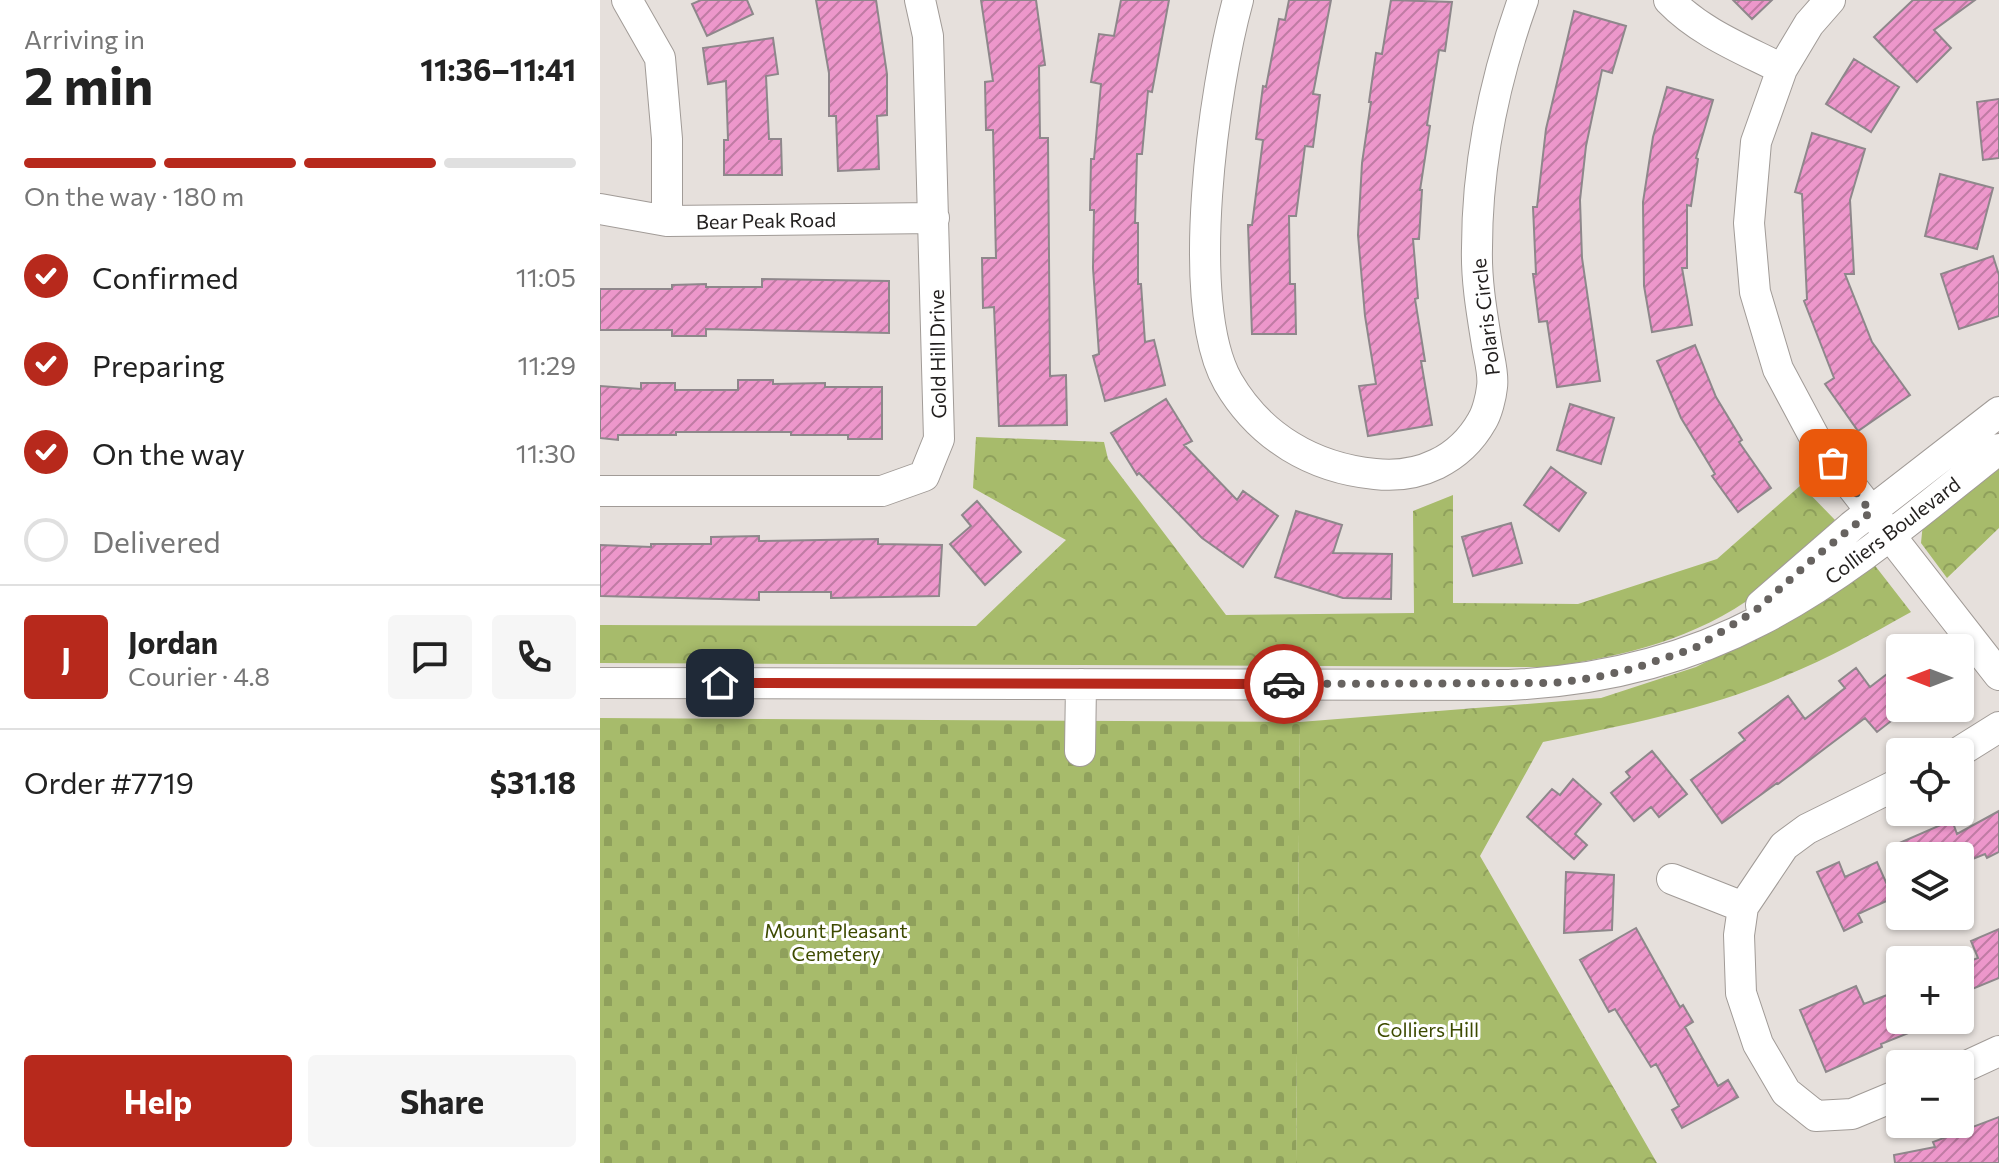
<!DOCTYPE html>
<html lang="en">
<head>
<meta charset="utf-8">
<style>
  body { margin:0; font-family:Commissioner,sans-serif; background:#f6f6f6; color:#222; height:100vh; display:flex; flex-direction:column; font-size:30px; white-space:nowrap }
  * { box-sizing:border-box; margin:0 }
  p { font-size:26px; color:#767676 }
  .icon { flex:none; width:44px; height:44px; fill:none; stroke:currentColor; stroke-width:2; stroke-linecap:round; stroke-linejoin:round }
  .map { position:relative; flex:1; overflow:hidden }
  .sheet { display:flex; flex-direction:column; background:#fff; width:600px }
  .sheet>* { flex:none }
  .needle { width:52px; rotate:270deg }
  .controls { position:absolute; left:1286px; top:634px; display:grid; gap:16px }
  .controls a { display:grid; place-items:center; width:88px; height:88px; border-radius:8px; background:#fff; box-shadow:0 2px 6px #0004; font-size:40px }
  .pin { position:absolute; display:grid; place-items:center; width:68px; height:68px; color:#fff; margin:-34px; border-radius:16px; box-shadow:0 4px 12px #0006 }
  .courier { position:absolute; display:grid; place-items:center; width:80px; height:80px; margin:-40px; border:6px solid #b7291c; border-radius:50%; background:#fff; color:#222; box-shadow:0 2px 10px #0007 }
  .headline em { font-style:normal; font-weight:700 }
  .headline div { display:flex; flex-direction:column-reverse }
  .headline { display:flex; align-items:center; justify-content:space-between; height:136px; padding:0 24px }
  h1 { font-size:52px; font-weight:700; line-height:60px }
  .bar { display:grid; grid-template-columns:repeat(4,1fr); gap:12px 8px; align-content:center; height:96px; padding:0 24px }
  .bar i { height:10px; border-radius:6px; background:#e0e0e0 }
  .bar .on { background:#b7291c }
  .bar p { grid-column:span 4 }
  .line { display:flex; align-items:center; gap:20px; padding:0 24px; border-top:2px solid #e0e0e0 }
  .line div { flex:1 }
  .round { display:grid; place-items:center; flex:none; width:84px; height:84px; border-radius:8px; background:#f6f6f6 }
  ol { padding:0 24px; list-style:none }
  li { display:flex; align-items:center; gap:24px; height:88px }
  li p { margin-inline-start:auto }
  li .icon { padding:8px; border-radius:50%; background:#b7291c; color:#fff; stroke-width:4 }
  li:last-child { color:#767676 }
  li i { width:44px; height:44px; border:4px solid #e0e0e0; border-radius:50% }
  .button { display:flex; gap:16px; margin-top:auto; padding:16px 24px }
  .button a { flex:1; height:92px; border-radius:8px; background:#b7291c; color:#fff; font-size:32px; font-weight:700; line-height:92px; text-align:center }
  .button a+a { background:#f6f6f6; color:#222 }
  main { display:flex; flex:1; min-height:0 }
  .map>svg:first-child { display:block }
</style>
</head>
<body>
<main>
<section class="sheet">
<div class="headline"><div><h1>2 min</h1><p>Arriving in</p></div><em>11:36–11:41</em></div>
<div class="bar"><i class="on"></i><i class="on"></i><i class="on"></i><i></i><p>On the way · 180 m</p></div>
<ol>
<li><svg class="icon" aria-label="check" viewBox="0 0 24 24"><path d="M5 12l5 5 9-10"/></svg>Confirmed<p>11:05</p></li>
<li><svg class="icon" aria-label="check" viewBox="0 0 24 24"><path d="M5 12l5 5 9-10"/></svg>Preparing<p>11:29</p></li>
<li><svg class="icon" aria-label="check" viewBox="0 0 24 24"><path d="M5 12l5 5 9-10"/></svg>On the way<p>11:30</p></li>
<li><i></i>Delivered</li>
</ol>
<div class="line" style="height:144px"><b class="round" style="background:#b7291c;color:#fff">J</b><div><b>Jordan</b><p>Courier · 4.8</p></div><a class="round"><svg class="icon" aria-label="chat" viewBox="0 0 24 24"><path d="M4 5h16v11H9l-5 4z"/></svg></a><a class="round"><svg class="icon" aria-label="phone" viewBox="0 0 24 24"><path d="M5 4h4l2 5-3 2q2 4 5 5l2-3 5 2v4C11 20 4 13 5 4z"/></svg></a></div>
<div class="line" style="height:104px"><div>Order #7719</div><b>$31.18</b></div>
<div class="button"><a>Help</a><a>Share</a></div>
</section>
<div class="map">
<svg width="1399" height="1163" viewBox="0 0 1399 1163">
  <defs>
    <pattern id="forest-crowns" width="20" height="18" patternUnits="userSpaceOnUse" patternTransform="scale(2)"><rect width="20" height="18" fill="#a7bb6b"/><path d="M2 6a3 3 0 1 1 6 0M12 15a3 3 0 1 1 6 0" fill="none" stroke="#8fa05c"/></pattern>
    <pattern id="cemetery-stones" width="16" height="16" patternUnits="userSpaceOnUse" patternTransform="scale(2)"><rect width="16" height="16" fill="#a7bb6b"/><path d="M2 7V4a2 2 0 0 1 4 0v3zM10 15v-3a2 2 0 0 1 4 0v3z" fill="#8fa05c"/></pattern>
    <pattern id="building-hatch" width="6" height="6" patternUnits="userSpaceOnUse" patternTransform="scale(2)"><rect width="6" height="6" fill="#ed97cb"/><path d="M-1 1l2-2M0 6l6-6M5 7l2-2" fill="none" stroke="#c07ba4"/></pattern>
  </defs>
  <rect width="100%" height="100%" fill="#e6e0dc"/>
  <!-- forest -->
  <path fill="url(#forest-crowns)" d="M376 437 504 442 508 459 626 615 814 613 813 511 853 495V603L978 604 1117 559 1201 485 1235 520C1210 544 1186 573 1158 593 1096 639 1024 656 950 667L0 663V625L376 626 466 540 373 488Z
    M1399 462V528L1347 578 1321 543 1323 523Z
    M1273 563 1311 612C1270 635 1229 658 1185 676 1109 709 1024 725 943 742L880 856 1057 1163H696L700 722 1001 698 1096 667 1189 620Z"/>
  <!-- cemetery -->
  <path fill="url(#cemetery-stones)" d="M0 718 700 722 696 1163H0Z"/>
  <!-- building -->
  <path fill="url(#building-hatch)" stroke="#8e878b" stroke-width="2" d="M101 0H147L153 14 107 36 92 4Z
    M216 0H276L287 74V115L277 116 279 169 238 171 236 116H229V73Z
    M381 0H436L445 65 439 66 440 138H448L450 376 466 375 467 425 399 426 394 307 383 308 382 258H396L393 130H386L385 82 393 81Z
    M521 0H569L552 92 548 91 542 154H537L535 223H538V284H541L545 342 554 340 565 385 505 401 493 356 499 354 493 268 494 210H490L491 159H494L501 84 491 82 499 34 514 36Z
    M689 0H731L713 94 720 95 713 147 705 146 696 216H689L690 284H695L696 334H652L648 225H652L663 140 656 139 663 86 666 87 679 19 685 20Z
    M791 0 852 2 845 51 839 50 827 125 830 126 820 190H822L819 239H813L818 298 815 299 825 361H821L832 425 768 436 759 386 776 384 765 316 758 235 762 163 771 102H769L776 53 782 54Z
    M1133 0H1172L1152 19Z
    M1313 0H1375L1334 30 1351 48 1317 82 1274 37Z
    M974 11 1026 26 1012 73 1002 70 986 146 980 200 982 258 1000 381 957 387 947 321 939 322 933 274H936L933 207H937L946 129Z
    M173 38 178 74 166 76 169 139H181L182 175H124V140H128L126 81 108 84 103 48Z
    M1254 59 1299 87 1271 132 1226 104Z
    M1067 87 1113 100 1096 158 1098 159 1091 206 1087 205V268H1082L1092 325 1052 332 1044 286 1043 202 1053 137Z
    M1399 99V158L1383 160 1377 102Z
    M1212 133 1265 149 1250 200 1254 274H1245L1272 342 1310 395 1258 431 1225 384 1234 378 1204 301 1207 299 1202 194 1195 192Z
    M1340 174 1393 188 1377 249 1325 236Z
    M1393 256 1399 275V316L1359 329 1341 274Z
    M162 279 289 281V333L106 329V336H72V330H0V289H72V285L106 284V287H162Z
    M1095 345 1116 397 1142 440 1139 442 1171 488 1138 512 1112 476 1115 474 1081 418 1057 361Z
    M138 380H173V384L225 383V387H282V439H248V435H191V432H76V435H18V440L0 438V386L41 389V383H75V390H138Z
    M566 399 592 441 584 445 637 500 643 491 678 516 643 567 602 538 539 473 537 475 511 433Z
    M970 404 1014 418 1001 464 957 450Z
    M951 467 986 493 959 531 924 505Z
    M377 501 421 552 385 585 350 544 371 526 362 515Z
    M696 511 742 525 733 553 792 554 791 599 743 598 675 577Z
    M911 523 922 563 873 576 862 537Z
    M159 536V541L278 539V544L342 545 339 596 231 598V592H159V600L0 596V545L51 547V544H111V537Z
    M1300 664V708L1292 715 1295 718 1277 732 1265 718 1178 784 1177 783 1122 823 1091 780 1145 740 1139 733 1188 696 1205 719 1245 688 1239 681 1256 668 1270 687Z
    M1052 751 1087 794 1059 817 1051 807 1034 821 1011 793 1030 777 1026 772Z
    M973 779 1001 804 975 834 987 845 974 859 927 817 952 789 960 795Z
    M1399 811V852L1387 858 1385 854 1360 864V856H1302L1297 844 1352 820 1357 834Z
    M1239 862 1245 877 1277 862 1293 898 1258 914 1262 922 1244 931 1217 872Z
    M966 872 1014 875 1012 930 964 933Z
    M1036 928 1080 1007 1083 1005 1093 1022 1085 1027 1118 1086 1128 1080 1138 1097 1082 1128 1072 1110 1079 1106 1056 1064 1051 1067 1015 1009 1009 1012 980 960Z
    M1399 929V978L1360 994V965L1378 958 1371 941Z
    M1256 986 1264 1004 1300 990V1018L1296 1020 1338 1021 1281 1044 1282 1047 1226 1072 1200 1010Z
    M1399 1117V1163H1295L1294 1155 1335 1147 1333 1142Z"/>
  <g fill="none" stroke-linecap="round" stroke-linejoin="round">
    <!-- minor casing -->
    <g stroke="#a19b97" stroke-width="32">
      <path id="minor" d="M27 0 60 58 67 139V221
        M638 0C614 87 583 303 628 382 660 437 713 468 775 474 819 479 860 460 882 421 887 413 891 397 892 387 894 374 889 358 887 345 882 314 876 280 877 248 877 162 894 81 923 0
        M1069 0C1101 33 1143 49 1182 69
        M1230 0 1209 24 1182 69 1156 142 1149 223 1155 292 1178 369 1217 442 1399 675
        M0 209 67 221 334 218
        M0 491H282L324 476 339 439 328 36 320 0
        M1161 605 1252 526 1399 412
        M0 683 909 685C997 681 1083 661 1161 620 1248 575 1323 509 1399 449
        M480 751 481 684
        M1359 752 1399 727
        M1300 783 1207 829 1184 846 1143 907 1139 935 1141 993 1158 1044 1186 1092 1216 1116 1252 1114 1300 1094
        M1072 879 1143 907
        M1360 1069 1399 1051"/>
    </g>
    <!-- minor -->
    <use href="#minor" stroke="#fff" stroke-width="30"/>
  </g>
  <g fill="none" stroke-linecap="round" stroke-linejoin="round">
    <!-- done -->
    <path stroke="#676360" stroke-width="8" stroke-dasharray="0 14.4" d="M684 684 953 683 993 678 1032 669 1095 648 1155 611 1214 558 1271 512 1233 463"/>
    <!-- route -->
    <path stroke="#b7291c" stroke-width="10" d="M120 683 684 684"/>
  </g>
  <g text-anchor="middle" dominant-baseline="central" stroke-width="6" stroke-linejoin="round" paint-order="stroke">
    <!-- street labels -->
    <g font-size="20" fill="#221f1e" stroke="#fff">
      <text transform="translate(166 220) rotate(-1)">Bear Peak Road</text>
      <text transform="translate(885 317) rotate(-97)">Polaris Circle</text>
      <text transform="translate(337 354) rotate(-91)">Gold Hill Drive</text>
      <text transform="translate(1292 530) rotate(-37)">Colliers Boulevard</text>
    </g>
    <!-- park labels -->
    <g font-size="20" fill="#3d4a01" stroke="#fff">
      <text x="236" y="930">Mount Pleasant<tspan x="236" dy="23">Cemetery</tspan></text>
      <text x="828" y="1029">Colliers Hill</text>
    </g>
  </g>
</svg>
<div class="controls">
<a><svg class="needle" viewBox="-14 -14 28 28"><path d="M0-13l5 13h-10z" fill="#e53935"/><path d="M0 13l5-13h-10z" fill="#767676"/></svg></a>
<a><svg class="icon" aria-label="locate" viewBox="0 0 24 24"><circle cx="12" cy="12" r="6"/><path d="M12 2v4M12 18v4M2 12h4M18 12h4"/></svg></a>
<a><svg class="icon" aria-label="layers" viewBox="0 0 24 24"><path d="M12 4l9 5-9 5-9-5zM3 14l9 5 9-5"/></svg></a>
<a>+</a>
<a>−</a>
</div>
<div class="pin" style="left:1233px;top:463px;background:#ea580c"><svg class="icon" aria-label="bag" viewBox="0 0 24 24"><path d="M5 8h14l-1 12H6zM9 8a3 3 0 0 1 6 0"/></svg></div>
<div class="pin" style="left:120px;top:683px;background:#1f2937"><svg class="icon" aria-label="home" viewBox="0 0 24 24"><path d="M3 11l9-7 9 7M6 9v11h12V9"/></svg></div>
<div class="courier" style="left:684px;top:684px"><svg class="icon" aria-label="car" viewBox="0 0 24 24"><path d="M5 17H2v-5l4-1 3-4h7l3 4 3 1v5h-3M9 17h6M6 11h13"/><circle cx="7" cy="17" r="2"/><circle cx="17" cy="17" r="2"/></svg></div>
</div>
</main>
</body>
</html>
